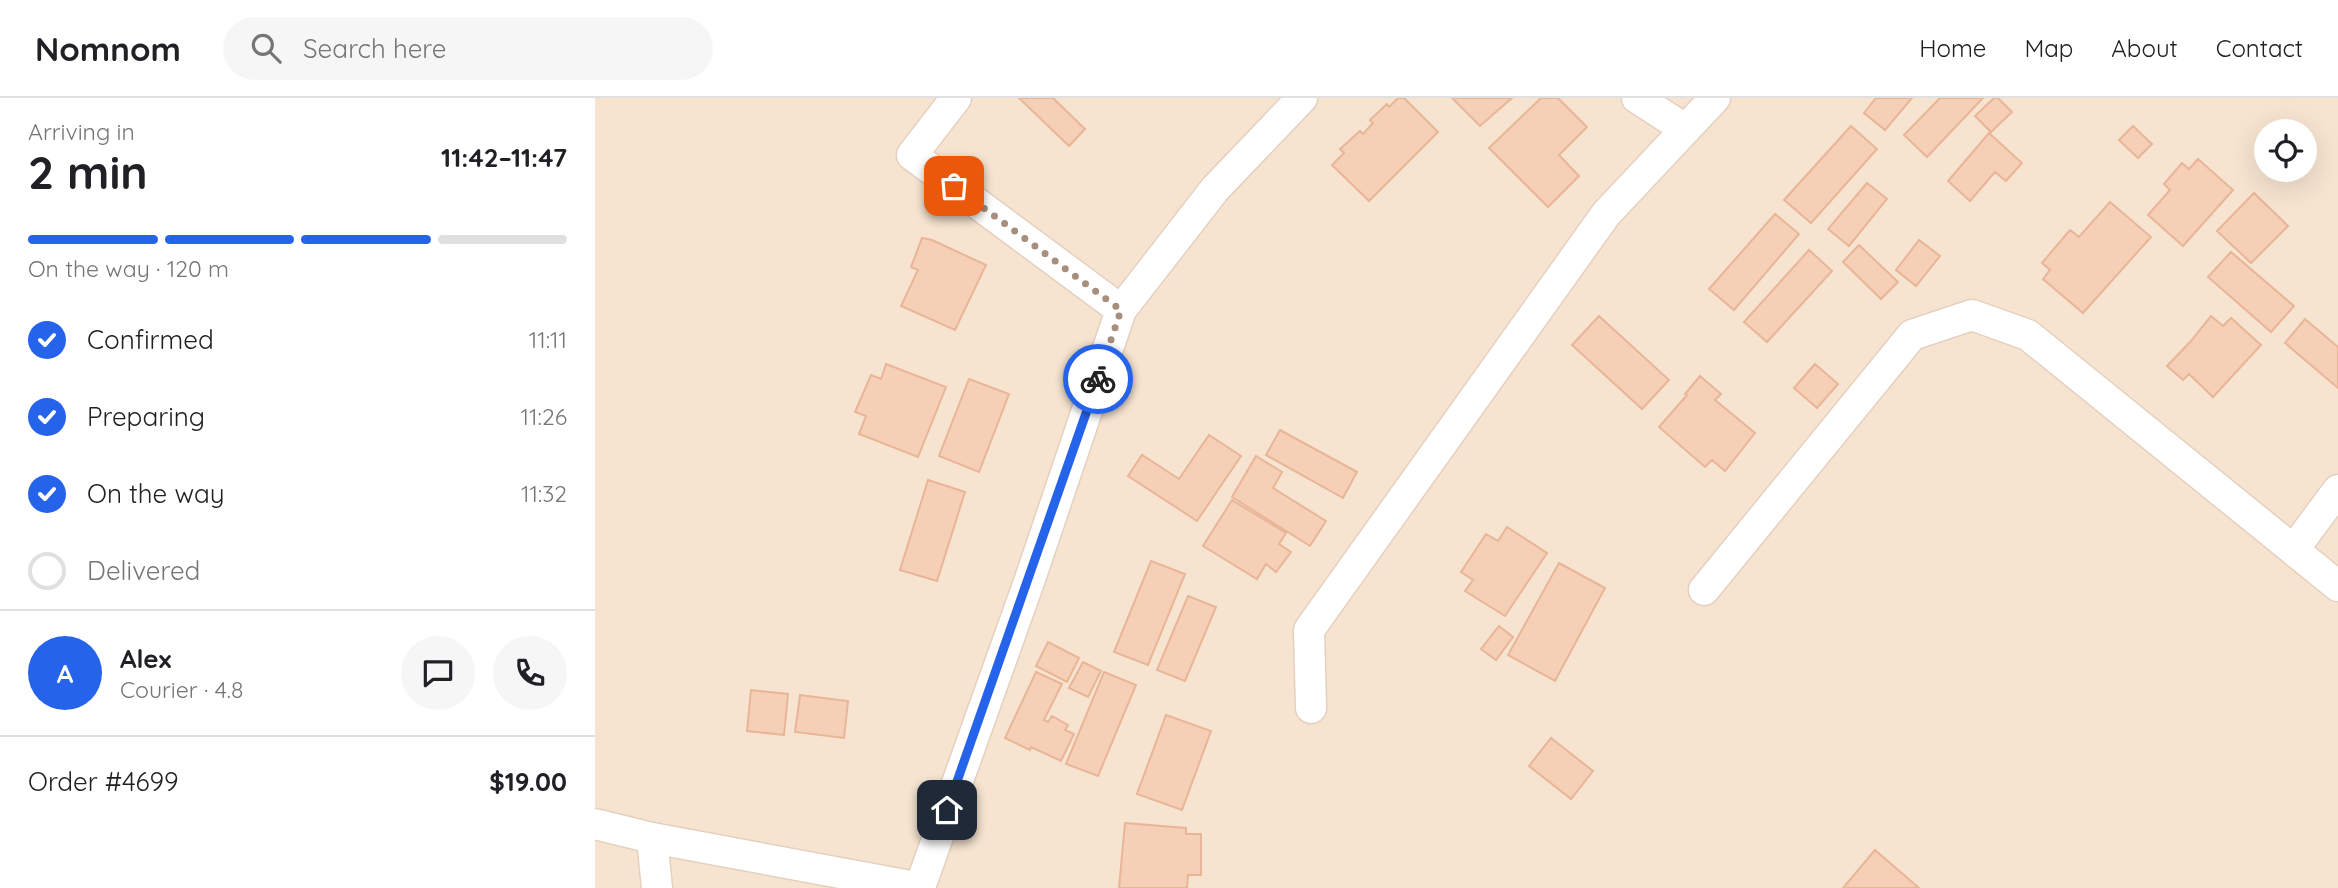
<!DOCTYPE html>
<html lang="en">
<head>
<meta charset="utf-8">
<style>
  body { margin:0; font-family:Quicksand,sans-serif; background:#f6f6f6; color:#202124; height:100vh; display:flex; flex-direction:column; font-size:26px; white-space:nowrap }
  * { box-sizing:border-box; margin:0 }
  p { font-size:23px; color:#757577 }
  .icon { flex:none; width:38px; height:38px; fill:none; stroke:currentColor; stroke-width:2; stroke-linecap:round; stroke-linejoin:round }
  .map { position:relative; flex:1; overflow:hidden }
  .details { display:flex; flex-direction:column; background:#fff; width:595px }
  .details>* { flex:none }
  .controls { position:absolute; left:1659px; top:21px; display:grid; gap:14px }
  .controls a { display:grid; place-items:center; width:63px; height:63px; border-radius:50%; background:#fff; box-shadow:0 7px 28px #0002; font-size:35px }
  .pin { position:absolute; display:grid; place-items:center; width:60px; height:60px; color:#fff; margin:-30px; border-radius:14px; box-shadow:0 4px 10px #0006 }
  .courier { position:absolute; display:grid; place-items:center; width:70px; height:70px; margin:-35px; border:5px solid #2563eb; border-radius:50%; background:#fff; color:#222; box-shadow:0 2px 9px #0007 }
  .headline em { font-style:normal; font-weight:800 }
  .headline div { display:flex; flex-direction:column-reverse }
  .headline { display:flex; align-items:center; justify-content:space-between; height:119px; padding:0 28px }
  h1 { font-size:46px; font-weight:800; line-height:52px }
  .bar { display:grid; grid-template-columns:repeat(4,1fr); gap:10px 7px; align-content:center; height:84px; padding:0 28px }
  .bar i { height:9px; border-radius:5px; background:#e0e0e0 }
  .bar .selected { background:#2563eb }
  .bar p { grid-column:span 4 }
  .line { display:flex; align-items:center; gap:18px; padding:0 28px; border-top:2px solid #e0e0e0 }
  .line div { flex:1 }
  .round { display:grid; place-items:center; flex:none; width:74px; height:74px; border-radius:37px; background:#f6f6f6 }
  ol { padding:0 28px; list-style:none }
  li { display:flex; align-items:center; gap:21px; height:77px }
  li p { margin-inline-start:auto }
  li .icon { padding:7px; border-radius:50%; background:#2563eb; color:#fff; stroke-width:4 }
  li:last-child { color:#757577 }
  li i { width:38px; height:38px; border:4px solid #e0e0e0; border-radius:50% }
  header { display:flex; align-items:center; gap:42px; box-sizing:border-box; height:98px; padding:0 35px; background:#fff; border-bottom:2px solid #e0e0e0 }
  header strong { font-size:33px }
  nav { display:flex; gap:38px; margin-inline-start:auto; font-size:24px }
  .search { width:490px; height:63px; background:#f6f6f6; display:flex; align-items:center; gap:18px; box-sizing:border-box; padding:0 24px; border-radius:38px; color:#757577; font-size:26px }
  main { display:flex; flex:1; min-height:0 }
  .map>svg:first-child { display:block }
</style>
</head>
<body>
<header>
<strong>Nomnom</strong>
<div class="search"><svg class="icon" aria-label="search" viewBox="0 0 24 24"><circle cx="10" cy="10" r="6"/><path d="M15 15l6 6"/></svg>Search here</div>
<nav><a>Home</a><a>Map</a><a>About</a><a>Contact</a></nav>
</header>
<main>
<section class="details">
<div class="headline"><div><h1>2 min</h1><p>Arriving in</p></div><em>11:42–11:47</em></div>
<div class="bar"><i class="selected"></i><i class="selected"></i><i class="selected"></i><i></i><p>On the way · 120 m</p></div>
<ol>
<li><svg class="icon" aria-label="check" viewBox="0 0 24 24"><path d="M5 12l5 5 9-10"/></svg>Confirmed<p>11:11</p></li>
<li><svg class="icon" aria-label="check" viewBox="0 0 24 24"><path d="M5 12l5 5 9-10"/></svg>Preparing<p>11:26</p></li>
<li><svg class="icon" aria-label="check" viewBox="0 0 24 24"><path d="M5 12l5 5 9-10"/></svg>On the way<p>11:32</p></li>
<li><i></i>Delivered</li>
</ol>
<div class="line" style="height:126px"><b class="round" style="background:#2563eb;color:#fff">A</b><div><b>Alex</b><p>Courier · 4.8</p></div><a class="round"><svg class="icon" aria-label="chat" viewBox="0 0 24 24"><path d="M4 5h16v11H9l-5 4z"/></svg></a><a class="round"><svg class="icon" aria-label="phone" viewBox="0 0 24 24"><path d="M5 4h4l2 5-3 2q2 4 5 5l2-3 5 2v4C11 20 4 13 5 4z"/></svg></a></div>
<div class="line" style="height:91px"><div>Order #4699</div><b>$19.00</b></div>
</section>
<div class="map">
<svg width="1743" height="790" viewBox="0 0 1743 790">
  <rect width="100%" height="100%" fill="#fef3e2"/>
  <!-- residential -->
  <path fill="#f6e4d0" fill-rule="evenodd" d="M0 0H1743V790H0ZM1671 33H1710V72H1671Z"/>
  <!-- building -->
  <path fill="#f6cfb7" stroke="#e9b597" stroke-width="2" d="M424 0H458L490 31 474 48Z
    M803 0H809L843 34 774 103 737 67 749 55 745 51 765 33 768 36 778 25 775 22 792 6 794 9Z
    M857 0H917L885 28Z
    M946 0H963L992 29 964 57 984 78 953 109 894 50Z
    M1281 0H1317L1290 32 1269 15Z
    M1345 0H1388L1332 59 1309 37Z
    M1399 0H1403L1417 14 1396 34 1380 18Z
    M1256 28 1282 51 1216 125 1189 102Z
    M1538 28 1557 46 1543 60 1524 42Z
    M1394 35 1427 65 1411 83 1400 74 1375 103 1353 83Z
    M1603 61 1638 92 1588 148 1553 117 1575 92 1569 86 1587 65 1594 71Z
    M1272 85 1292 101 1254 148 1233 131Z
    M1659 95 1693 128 1656 165 1622 133Z
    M1515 104 1556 139 1488 215 1448 181 1455 172 1447 165 1475 132 1484 139Z
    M1180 116 1204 136 1139 212 1114 191Z
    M327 140 337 142 391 167 360 232 306 208 323 172 316 169Z
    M1324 142 1345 158 1321 188 1301 172Z
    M1264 147 1303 184 1286 201 1248 164Z
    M1214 152 1237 173 1172 244 1149 224Z
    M1636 154 1699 208 1676 234 1613 179Z
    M1004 218 1074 282 1047 311 977 247Z
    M1616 218 1628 228 1636 220 1666 247 1618 299 1594 276 1588 282 1572 268 1596 243Z
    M1710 221 1743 249V290L1690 245Z
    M291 266 351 289 323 359 264 336 271 318 260 314 276 277 286 281Z
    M1220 266 1243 286 1222 310 1199 290Z
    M1105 278 1126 296 1120 302 1160 335 1130 373 1117 362 1110 369 1064 329 1092 297 1090 296Z
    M374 281 414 296 384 374 344 358Z
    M685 332 762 374 748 400 671 357Z
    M614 337 646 358 602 423 533 378 547 357 584 381Z
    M661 358 687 374 678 390 731 423 715 448 637 399Z
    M333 382 370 394 342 483 305 472Z
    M637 402 691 435 684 446 696 454 681 474 671 466 662 481 608 448Z
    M912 429 952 455 910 518 870 493 878 482 866 474 891 436 903 443Z
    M556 463 590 476 553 567 519 554Z
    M964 465 1010 490 960 583 913 557Z
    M593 498 621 509 590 583 562 572Z
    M904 528 918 539 901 562 886 551Z
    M453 544 484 560 472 584 441 568Z
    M488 564 506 573 493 599 474 590Z
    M441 574 467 586 449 622 453 624 457 618 473 627 470 632 479 636 466 663 436 649 435 652 410 640Z
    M509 574 541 587 503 678 471 666Z
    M156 592 193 596 189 637 152 633Z
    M205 597 253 603 249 640 200 634Z
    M571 617 616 633 587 712 542 696Z
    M956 640 998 673 976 701 934 668Z
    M530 725 591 730V736H606V777H593L592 790H524Z
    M1280 752 1324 790H1248Z"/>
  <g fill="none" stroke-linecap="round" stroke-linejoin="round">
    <!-- minor casing -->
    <g stroke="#e5d0bf" stroke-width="33">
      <path id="minor" d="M361 0 317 57 526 212
        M1042 0 1090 31
        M1699 451 1743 392
        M1109 492 1317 237 1377 217 1433 237 1743 488
        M716 610 714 532 1011 116 1120 0
        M0 726 57 740 326 790
        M57 740 62 790
        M325 789 435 481 526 212 620 91 707 0"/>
    </g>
    <!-- minor -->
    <use href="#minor" stroke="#fff" stroke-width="30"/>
  </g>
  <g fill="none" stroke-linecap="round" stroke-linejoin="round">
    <!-- done -->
    <path stroke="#a78e7d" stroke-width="7" stroke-dasharray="0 12.6" d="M359 88 526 212 503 281"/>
    <!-- route -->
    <path stroke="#2563eb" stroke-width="9" d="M352 712 503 281"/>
  </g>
</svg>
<div class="controls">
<a><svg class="icon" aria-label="locate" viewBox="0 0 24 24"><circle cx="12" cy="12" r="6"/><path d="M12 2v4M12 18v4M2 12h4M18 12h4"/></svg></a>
</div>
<div class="pin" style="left:359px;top:88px;background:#ea580c"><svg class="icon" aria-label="bag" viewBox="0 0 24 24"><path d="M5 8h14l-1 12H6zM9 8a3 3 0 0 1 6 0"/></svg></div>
<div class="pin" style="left:352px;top:712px;background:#1f2937"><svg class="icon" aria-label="home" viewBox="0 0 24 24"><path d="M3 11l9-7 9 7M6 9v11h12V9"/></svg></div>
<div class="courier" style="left:503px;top:281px"><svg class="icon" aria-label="bike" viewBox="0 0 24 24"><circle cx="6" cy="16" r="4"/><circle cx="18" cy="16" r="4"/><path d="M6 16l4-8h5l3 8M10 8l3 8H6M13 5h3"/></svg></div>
</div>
</main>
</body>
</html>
